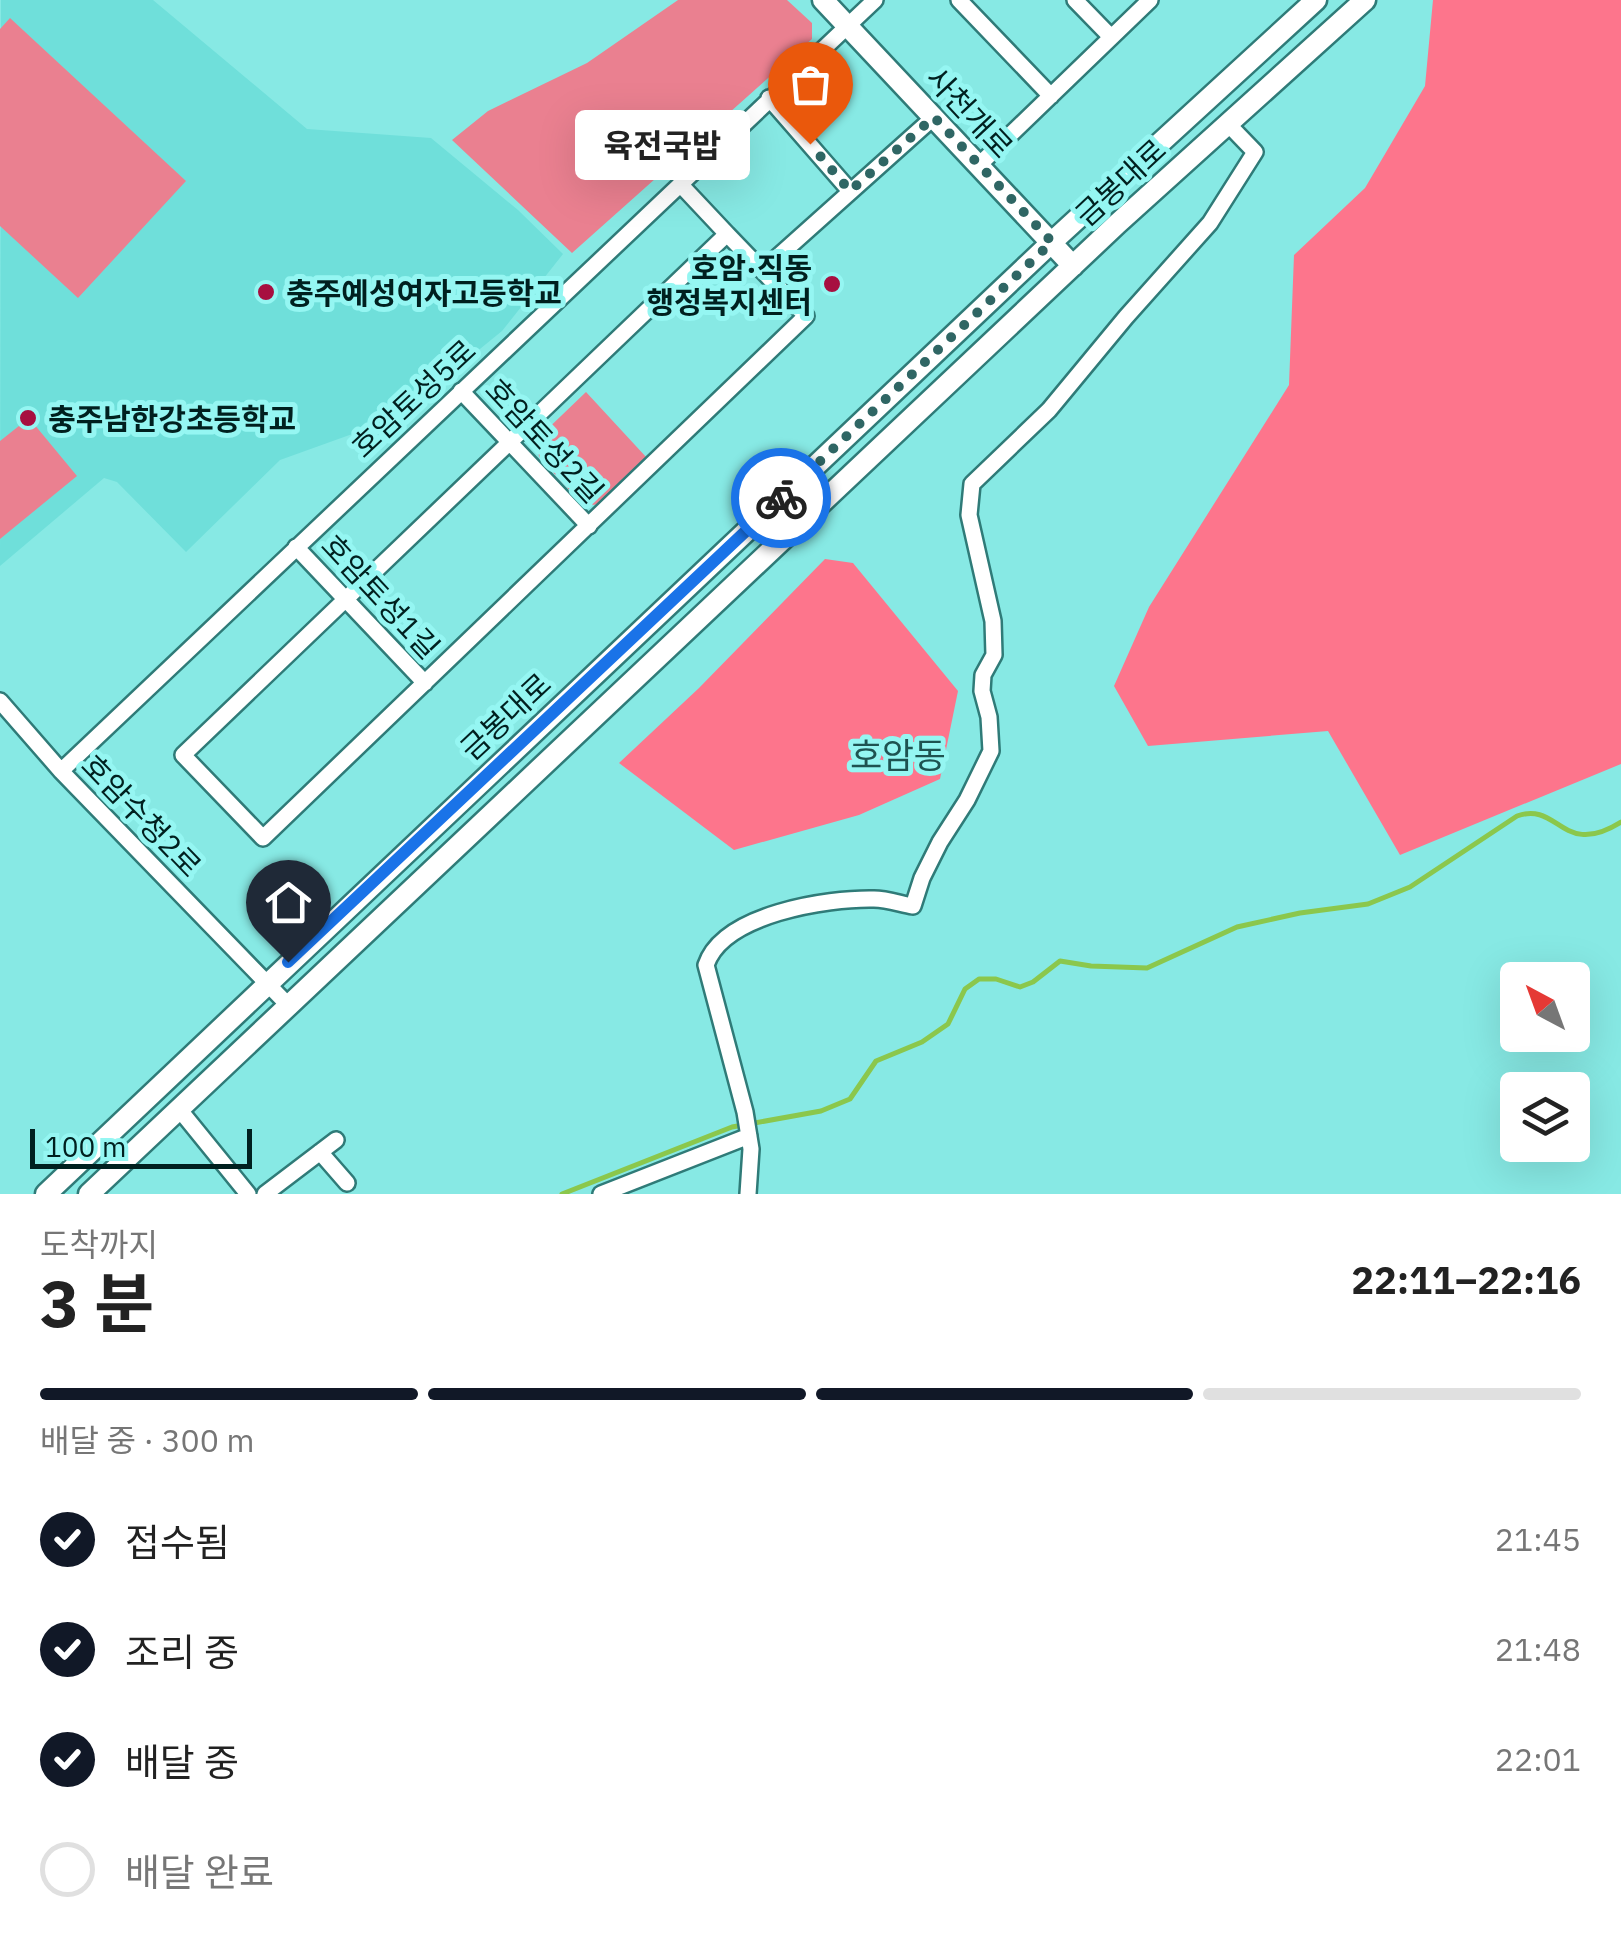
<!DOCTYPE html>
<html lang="ko">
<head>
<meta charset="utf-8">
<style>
  body { margin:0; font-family:"IBM Plex Sans","Noto Sans KR",sans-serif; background:#f6f6f6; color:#222; height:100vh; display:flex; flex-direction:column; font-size:38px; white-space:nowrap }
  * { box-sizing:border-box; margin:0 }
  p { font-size:32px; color:#767676 }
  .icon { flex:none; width:55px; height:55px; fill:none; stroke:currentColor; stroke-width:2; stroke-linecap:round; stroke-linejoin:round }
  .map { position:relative; height:1194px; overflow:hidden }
  .details { display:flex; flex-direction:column; background:#fff; flex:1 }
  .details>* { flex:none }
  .needle { width:65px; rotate:319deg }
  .tools { position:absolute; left:1500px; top:962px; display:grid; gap:20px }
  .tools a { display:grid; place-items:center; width:90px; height:90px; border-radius:10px; background:#fff; box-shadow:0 10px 40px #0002; font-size:50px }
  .scale { position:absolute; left:30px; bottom:25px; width:222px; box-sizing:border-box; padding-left:10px; border:5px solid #00201f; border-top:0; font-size:28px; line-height:35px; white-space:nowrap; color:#00201f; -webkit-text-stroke:8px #95f6f2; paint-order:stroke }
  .pin { position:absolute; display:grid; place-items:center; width:85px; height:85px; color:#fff; margin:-102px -42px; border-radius:50% 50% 50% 0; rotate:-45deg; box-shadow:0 0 10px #0007 }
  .pin .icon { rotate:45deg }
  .courier { position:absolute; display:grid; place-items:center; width:100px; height:100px; margin:-50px; border:8px solid #1a73e8; border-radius:50%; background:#fff; color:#222; box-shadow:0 2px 12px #0007 }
  .bubble { position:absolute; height:70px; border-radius:10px; background:#fff; box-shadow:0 10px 40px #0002; font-size:32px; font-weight:700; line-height:70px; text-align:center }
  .headline em { font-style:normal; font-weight:700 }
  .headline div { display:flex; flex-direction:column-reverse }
  .headline { display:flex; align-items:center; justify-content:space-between; height:170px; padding:0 40px }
  h1 { font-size:65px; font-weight:700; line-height:75px }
  .bar { display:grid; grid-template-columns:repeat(4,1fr); gap:15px 10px; align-content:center; height:120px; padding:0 40px }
  .bar i { height:12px; border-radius:8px; background:#e0e0e0 }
  .bar .active { background:#111827 }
  .bar p { grid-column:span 4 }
  ol { padding:0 40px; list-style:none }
  li { display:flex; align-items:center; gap:30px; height:110px }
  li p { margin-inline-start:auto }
  li .icon { padding:10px; border-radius:50%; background:#111827; color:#fff; stroke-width:4 }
  li:last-child { color:#767676 }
  li i { width:55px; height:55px; border:5px solid #e0e0e0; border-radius:50% }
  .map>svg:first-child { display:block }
</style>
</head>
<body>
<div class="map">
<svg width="1621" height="1194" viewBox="0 0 1621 1194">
  <rect width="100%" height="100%" fill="#87e9e4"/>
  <!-- built -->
  <path fill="#6fdfda" d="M1 0H153L307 129 431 138 518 210 563 254 502 331 394 419 280 460 186 552 117 482 104 478 0 566Z"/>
  <!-- green -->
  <path fill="#ea8090" d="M678 0H787L812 23V39L572 253 452 140 488 111 587 63Z
    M10 18 186 181 78 298 0 226V29Z
    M586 392 647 458 600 504 584 506 539 457 537 439Z
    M29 418 77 476 0 539V441Z"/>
  <!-- forest -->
  <path fill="#fd758c" d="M1433 0H1621V764L1400 855 1328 731 1148 746 1114 686 1149 607 1289 385 1294 255 1365 188 1425 86Z
    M825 559 853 563 958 691 940 779 859 815 734 850 619 763 699 688Z"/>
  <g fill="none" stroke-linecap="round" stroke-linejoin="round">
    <!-- stream -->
    <path stroke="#8bc74c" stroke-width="5" d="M562 1194 732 1127 821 1111 850 1099 876 1061 922 1042 948 1024 965 989 979 979H996L1020 987 1033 982 1060 961 1091 966 1147 968 1237 927 1300 913 1368 904 1410 887 1517 816C1559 801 1562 859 1621 822"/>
    <!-- minor casing -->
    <g stroke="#2f7b78" stroke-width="20">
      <path id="minor" d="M959 0 1051 96
        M1075 0 1111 37
        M769 98 850 191
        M979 165 1150 0
        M680 184 727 234
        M727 234 806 316 263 838 183 755Z
        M763 270 934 117
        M461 391 589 526
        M296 547 425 683
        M0 701 61 771 290 1007
        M61 771 875 0
        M179 1109 248 1194
        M320 1152 347 1183
        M265 1194 336 1140
        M601 1194 749 1136
        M748 1194 751 1149 745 1112 706 965C723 914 827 898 874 899 887 899 901 904 913 906L922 878 940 842 967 800 991 751 989 717 982 691 983 675 994 655 993 621 969 515 972 484 1049 410 1126 317 1210 223 1255 152 1228 124"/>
    </g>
    <!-- tertiary casing -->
    <g stroke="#2f7b78" stroke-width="25">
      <path id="tertiary" d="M823 0 1073 266
        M46 1194 1052 242 1316 0
        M89 1194 1117 224 1365 0"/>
    </g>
    <!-- minor -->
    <use href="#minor" stroke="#fff" stroke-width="15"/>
    <!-- tertiary -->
    <use href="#tertiary" stroke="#fff" stroke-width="20"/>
  </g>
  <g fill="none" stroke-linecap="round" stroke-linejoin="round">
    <!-- done -->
    <path stroke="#2f6664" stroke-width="10" stroke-dasharray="0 18" d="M781 498 1052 242 934 117 850 191 810 144"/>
    <!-- route -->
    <path stroke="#1a73e8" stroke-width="12" d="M288 962 781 498"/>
  </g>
  <!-- markers -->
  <g fill="#a70f40" stroke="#95f6f2" stroke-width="4">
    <circle cx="832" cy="284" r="10"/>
    <circle cx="266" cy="292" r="10"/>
    <circle cx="28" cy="418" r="10"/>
  </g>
  <g text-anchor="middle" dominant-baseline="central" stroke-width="10" stroke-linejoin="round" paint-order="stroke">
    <!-- street labels -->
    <g font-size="30" fill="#00201f" stroke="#95f6f2">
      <text transform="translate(970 112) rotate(47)">사천개로</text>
      <text transform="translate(1120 182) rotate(-43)">금봉대로</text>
      <text transform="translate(413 398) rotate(-43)">호암토성5로</text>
      <text transform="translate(545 440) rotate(47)">호암토성2길</text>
      <text transform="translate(381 596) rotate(47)">호암토성1길</text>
      <text transform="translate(505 716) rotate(-43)">금봉대로</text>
      <text transform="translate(142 815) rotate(46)">호암수청2로</text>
    </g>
    <!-- poi labels -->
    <g font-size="30" font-weight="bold" fill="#00201f" stroke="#95f6f2" text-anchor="start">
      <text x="812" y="267" text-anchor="end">호암·직동<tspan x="812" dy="34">행정복지센터</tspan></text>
      <text x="286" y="292">충주예성여자고등학교</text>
      <text x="48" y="418">충주남한강초등학교</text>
    </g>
    <!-- quarter labels -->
    <g font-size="35" fill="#1e5351" stroke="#95f6f2">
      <text x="898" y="755">호암동</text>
    </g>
  </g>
</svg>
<div class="tools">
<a><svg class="needle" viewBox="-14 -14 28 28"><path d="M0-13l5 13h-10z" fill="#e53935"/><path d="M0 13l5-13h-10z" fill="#767676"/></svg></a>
<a><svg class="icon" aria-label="layers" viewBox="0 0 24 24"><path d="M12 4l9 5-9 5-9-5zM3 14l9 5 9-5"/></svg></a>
</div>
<div class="scale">100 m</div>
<div class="pin" style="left:810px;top:144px;background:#ea580c"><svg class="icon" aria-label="bag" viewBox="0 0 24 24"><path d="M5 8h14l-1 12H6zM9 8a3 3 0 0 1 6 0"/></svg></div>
<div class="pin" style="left:288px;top:962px;background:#1f2937"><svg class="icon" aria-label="home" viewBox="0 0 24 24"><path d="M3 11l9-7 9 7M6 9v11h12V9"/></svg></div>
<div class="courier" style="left:781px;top:498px"><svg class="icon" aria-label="bike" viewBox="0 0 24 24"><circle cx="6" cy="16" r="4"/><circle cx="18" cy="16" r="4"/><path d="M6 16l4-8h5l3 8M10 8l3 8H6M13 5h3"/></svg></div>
<div class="bubble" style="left:575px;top:110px;width:175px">육전국밥</div>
</div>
<section class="details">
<div class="headline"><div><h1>3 분</h1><p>도착까지</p></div><em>22:11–22:16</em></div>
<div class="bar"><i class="active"></i><i class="active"></i><i class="active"></i><i></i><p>배달 중 · 300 m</p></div>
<ol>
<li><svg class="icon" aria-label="check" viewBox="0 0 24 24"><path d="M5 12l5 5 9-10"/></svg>접수됨<p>21:45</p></li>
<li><svg class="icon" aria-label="check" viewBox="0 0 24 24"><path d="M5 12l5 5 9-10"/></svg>조리 중<p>21:48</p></li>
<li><svg class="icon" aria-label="check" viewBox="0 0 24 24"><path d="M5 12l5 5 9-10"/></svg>배달 중<p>22:01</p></li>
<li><i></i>배달 완료</li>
</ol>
</section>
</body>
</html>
